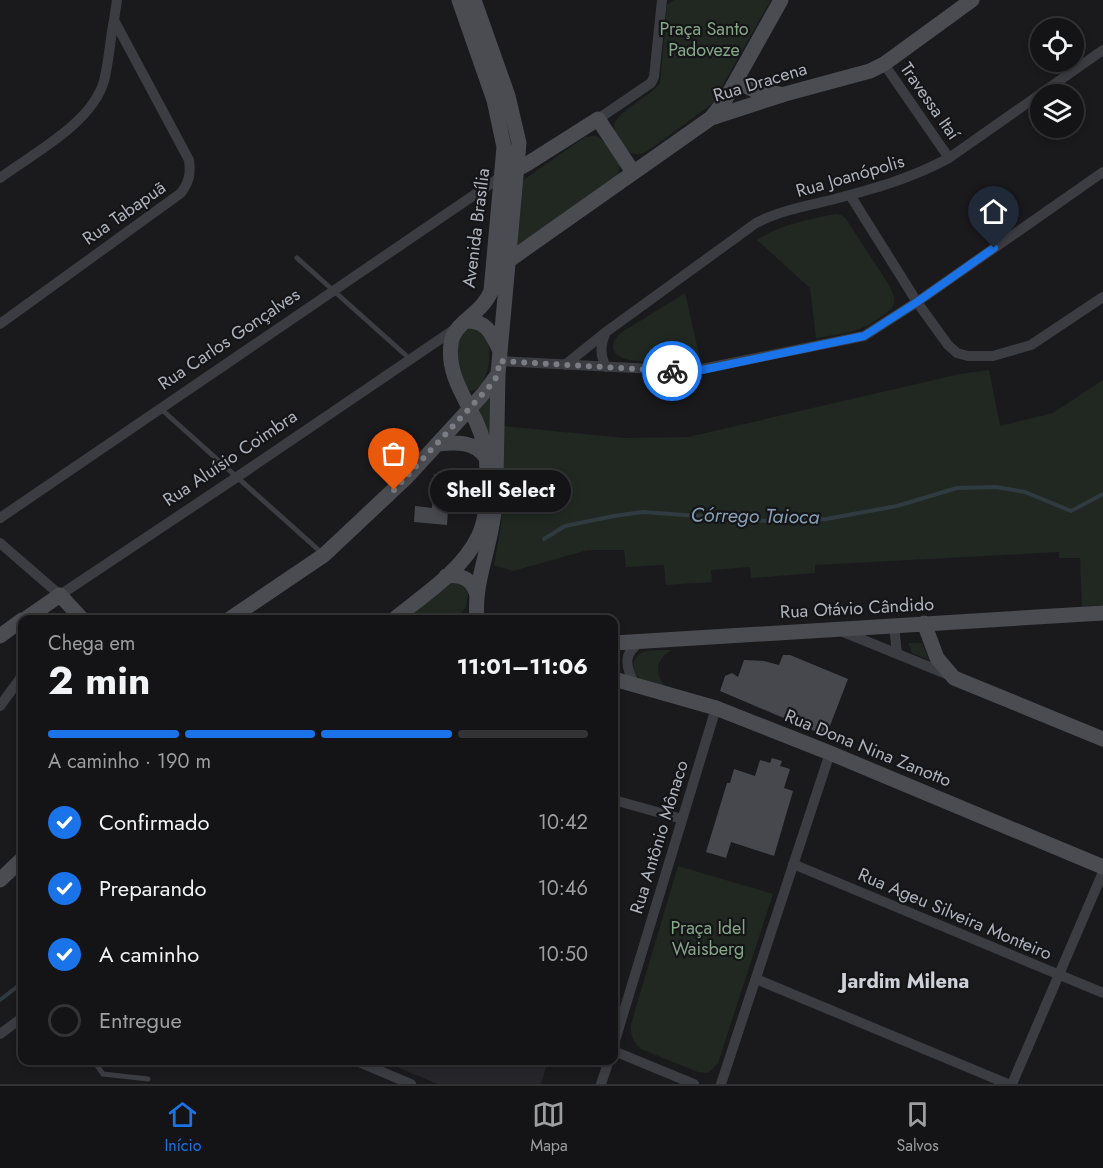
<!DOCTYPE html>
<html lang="pt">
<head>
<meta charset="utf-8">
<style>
  body { margin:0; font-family:Jost,sans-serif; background:#1d1d1f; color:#f1f3f6; height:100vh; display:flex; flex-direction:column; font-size:22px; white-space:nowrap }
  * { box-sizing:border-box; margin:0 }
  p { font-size:20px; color:#9d9ea1 }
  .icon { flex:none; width:33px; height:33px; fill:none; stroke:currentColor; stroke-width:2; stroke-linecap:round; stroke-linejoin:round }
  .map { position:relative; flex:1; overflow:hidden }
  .panel { position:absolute; left:18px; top:615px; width:600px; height:450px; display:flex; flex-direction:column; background:#141416; border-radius:12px; box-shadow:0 3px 9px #0003,0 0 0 2px #333335 }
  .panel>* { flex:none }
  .fabs { position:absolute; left:1030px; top:18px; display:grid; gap:12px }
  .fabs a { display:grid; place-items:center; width:54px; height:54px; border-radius:50%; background:#141416; box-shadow:0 3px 9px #0003,0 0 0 2px #333335; font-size:30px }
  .pin { position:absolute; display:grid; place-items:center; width:51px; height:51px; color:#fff; margin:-62px -26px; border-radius:50% 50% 50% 0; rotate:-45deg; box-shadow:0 0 6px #0007 }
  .pin .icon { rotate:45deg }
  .courier { position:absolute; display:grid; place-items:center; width:60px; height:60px; margin:-30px; border:4px solid #1a73e8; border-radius:50%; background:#fff; color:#222; box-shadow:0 2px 8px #0007 }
  .bubble { position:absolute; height:42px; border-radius:21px; background:#141416; box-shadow:0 3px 9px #0003,0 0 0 2px #333335; font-size:20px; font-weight:700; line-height:42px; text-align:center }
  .overview em { font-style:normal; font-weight:700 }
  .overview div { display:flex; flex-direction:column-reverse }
  .overview { display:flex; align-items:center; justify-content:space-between; height:102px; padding:0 30px }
  h1 { font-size:39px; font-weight:700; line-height:45px }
  .bar { display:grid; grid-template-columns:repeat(4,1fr); gap:9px 6px; align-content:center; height:72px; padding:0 30px }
  .bar i { height:8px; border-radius:4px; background:#333335 }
  .bar .on { background:#1a73e8 }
  .bar p { grid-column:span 4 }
  ol { padding:0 30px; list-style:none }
  li { display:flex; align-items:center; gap:18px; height:66px }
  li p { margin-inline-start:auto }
  li .icon { padding:6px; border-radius:50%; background:#1a73e8; color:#fff; stroke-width:4 }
  li:last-child { color:#9d9ea1 }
  li i { width:33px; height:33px; border:3px solid #333335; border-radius:50% }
  .tab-bar { display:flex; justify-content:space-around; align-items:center; height:84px; border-top:2px solid #333335; background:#141416; font-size:16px; color:#9d9ea1 }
  .tab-bar a { display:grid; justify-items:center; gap:3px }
  .tab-bar .on { color:#1a73e8 }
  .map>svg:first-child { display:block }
</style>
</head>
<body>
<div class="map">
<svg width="1103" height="1084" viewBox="0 0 1103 1084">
  <rect width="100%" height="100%" fill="#1a1a1d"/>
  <!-- built -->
  <path fill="#26262a" d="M382 1061H548L541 1084H438Z"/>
  <!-- green -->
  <path fill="#202821" d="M674 0H771L712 104 649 150C642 154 635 157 628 151 624 148 622 144 620 140 617 136 614 132 614 127 614 113 651 96 660 83L667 5Z
    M595 136C607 141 615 155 620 166L617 176 517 245 515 243 522 181 585 137Z
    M835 214 841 215 846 219 889 285C891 290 895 296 894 303 892 309 887 313 882 316 858 334 844 333 816 338L810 288 757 240C781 224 807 220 835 214Z
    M685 293 700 358C685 361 588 372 619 334Z
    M472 328C475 330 479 330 481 332 502 348 479 412 463 384 460 379 457 372 456 367 456 356 458 344 458 334Z
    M989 370 1000 426 1053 413 1103 380V605L1082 606 1080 558H1059V552L815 565V573L751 578 750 567 711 570 712 582 666 585 664 565 626 567 624 550H588L513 571 494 565 501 526 504 426 624 438 688 437 960 374Z
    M491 393 490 447 476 411Z
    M451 580 469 589 466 607 456 619 401 620Z
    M908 643H922L929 660 912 653Z
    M672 650C656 659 653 673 667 688L642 680 635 675C627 647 654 650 672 650Z
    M678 866 773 894 718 1063 708 1073 698 1072 641 1049C633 1042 630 1034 631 1024Z"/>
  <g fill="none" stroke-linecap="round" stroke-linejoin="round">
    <!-- stream -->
    <path stroke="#303a41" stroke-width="4" d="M544 539 565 526 614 516 643 512 766 521 826 519 897 506 957 488 996 487 1025 492 1071 511 1103 494
      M0 1000 22 983"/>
  </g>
  <!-- building -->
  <path fill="#47484d" d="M434 474 476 478 474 496 449 494 447 525 414 522 415 506 432 508Z
    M783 655H790L848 679 826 736 720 691 725 676 732 673 738 677 744 660 764 661 779 665Z
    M772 758 782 761 780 766 790 769 784 788 793 791 774 856 731 842 726 858 706 852 727 783H730L734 769 755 776 760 760 770 763Z"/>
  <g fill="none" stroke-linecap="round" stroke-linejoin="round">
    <!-- lane -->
    <path stroke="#3b3d42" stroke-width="5" d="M297 258 410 359
      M161 409 323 554
      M93 1060 103 1074 148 1079"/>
    <!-- street -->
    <path stroke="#3b3d42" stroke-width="10" d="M884 64 949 158
      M598 119 651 83 654 77 662 0
      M0 178C34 153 92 123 104 81 109 61 110 40 114 20
      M850 195 917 302 948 345 957 353 968 356H993L1031 345 1103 297
      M0 324 181 193C189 182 191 174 189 160L114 20 117 0
      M499 361 692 371 864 336 917 302 1103 172
      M565 365 606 332 756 223C779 211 805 206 831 200 873 189 910 179 949 158L1103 50
      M606 367C600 355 600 345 606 332
      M0 518 502 176
      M0 543 60 595 237 477 458 327
      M894 625 897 654
      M841 631 949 675
      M635 685C625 666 622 652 643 641
      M0 706 22 676
      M614 800 682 819
      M793 864 1103 993
      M756 979 1008 1084
      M0 1034 22 1018
      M614 1044 716 708
      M614 1051 694 1084
      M354 1060 411 1084
      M601 1084 609 1060
      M721 1084 830 753
      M1012 1084 1103 872"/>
    <!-- secondary -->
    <path stroke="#4a4c52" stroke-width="15" d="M474 0 508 96 519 143 498 374 496 478
      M736 81 754 90 779 94
      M711 118 725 100 781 0
      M512 172 527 164 598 119 633 172
      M508 261 711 118 785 94 870 71 884 64 972 0
      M467 321C488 321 492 335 500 351
      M438 444C455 442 476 441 486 458
      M446 576C461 574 474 580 477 596
      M24 620 60 595 83 620
      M228 620 324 555 407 477 484 393 498 374
      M393 620C422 596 461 572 478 537 486 522 487 501 487 484 488 463 485 440 476 421 464 396 447 373 451 344 453 322 482 315 491 291L504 147 494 100 459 0
      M477 620C473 583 491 547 494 511
      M924 623 937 658 954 678 1103 739
      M0 636 22 620
      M614 643 1103 613
      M614 679 716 708 830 753 1103 867
      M0 880 22 859"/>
  </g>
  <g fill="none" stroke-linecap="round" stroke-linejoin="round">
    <!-- done -->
    <path stroke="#7a7d84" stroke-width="6" stroke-dasharray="0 10.8" d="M394 490 490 386 498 375 499 361 672 371"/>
    <!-- route -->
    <path stroke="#1a73e8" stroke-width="8" d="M672 371 702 370 864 336 917 302 994 248"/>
  </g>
  <g text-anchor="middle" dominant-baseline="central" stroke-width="4.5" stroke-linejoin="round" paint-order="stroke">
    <!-- park labels -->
    <g font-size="18" fill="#85a687" stroke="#151518">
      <text x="704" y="29">Praça Santo<tspan x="704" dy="21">Padoveze</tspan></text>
      <text x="708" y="928">Praça Idel<tspan x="708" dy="21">Waisberg</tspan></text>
    </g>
    <!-- street labels -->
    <g font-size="18" fill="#adb2bc" stroke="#151518">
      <text transform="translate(760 82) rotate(-17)">Rua Dracena</text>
      <text transform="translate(930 101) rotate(55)">Travessa Itaí</text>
      <text transform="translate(850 176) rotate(-16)">Rua Joanópolis</text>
      <text transform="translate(124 213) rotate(-35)">Rua Tabapuã</text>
      <text transform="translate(476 228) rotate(-83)">Avenida Brasília</text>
      <text transform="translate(229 339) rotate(-34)">Rua Carlos Gonçalves</text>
      <text transform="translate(230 458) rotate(-34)">Rua Aluísio Coimbra</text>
      <text transform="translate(857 608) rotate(-3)">Rua Otávio Cândido</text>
      <text transform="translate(868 748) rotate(22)">Rua Dona Nina Zanotto</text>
      <text transform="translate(659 837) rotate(-73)">Rua Antônio Mônaco</text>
      <text transform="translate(955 914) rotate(23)">Rua Ageu Silveira Monteiro</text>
    </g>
    <!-- water labels -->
    <g font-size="20" font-style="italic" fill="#869fb5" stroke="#151518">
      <text transform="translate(755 516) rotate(1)">Córrego Taioca</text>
    </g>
    <!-- neighbourhood labels -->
    <g font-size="20" font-weight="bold" fill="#ced1d8" stroke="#151518">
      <text x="905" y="981">Jardim Milena</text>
    </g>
  </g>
</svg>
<div class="fabs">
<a><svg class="icon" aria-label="locate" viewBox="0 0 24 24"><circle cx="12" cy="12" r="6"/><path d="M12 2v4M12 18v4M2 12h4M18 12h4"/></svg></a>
<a><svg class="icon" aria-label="layers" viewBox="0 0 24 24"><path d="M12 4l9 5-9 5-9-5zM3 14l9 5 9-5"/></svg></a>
</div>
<div class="pin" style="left:394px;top:490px;background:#ea580c"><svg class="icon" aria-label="bag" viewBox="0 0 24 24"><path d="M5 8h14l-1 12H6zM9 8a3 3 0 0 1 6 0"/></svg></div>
<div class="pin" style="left:994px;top:248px;background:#1f2937"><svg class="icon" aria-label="home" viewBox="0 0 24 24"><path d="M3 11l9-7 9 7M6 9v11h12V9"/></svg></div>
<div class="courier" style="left:672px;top:371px"><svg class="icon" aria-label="bike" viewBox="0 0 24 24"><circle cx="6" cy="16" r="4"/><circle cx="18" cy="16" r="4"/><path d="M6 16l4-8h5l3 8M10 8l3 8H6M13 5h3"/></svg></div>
<div class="bubble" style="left:430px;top:470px;width:141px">Shell Select</div>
<section class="panel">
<div class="overview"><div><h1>2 min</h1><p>Chega em</p></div><em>11:01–11:06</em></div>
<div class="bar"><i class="on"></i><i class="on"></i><i class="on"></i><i></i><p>A caminho · 190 m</p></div>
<ol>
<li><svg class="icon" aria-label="check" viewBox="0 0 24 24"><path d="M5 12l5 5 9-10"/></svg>Confirmado<p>10:42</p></li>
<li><svg class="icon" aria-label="check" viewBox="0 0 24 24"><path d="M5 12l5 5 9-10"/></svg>Preparando<p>10:46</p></li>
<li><svg class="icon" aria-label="check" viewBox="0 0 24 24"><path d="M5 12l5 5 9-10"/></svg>A caminho<p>10:50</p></li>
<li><i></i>Entregue</li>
</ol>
</section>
</div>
<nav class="tab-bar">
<a class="on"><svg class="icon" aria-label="home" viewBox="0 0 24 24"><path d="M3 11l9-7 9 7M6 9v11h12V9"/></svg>Início</a>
<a><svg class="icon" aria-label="map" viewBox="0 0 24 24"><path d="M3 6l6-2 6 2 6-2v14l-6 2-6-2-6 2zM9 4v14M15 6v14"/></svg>Mapa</a>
<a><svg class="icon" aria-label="saved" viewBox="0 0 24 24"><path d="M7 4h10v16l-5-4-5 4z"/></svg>Salvos</a>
</nav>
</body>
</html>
